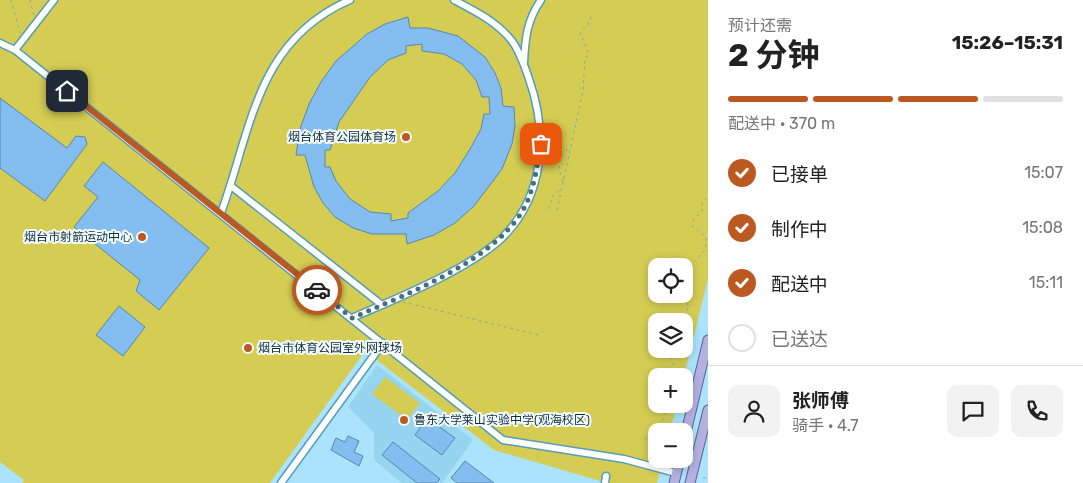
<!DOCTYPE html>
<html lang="zh">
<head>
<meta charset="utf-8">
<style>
  body { margin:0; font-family:Rubik,"Noto Sans SC",sans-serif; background:#f2f2f2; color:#222; height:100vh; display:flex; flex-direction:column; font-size:19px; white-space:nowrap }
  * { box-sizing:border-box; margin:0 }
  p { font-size:16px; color:#767676 }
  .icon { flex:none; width:28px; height:28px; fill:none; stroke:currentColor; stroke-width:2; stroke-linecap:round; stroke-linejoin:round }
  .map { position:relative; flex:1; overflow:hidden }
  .details { display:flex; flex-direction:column; background:#fff; width:375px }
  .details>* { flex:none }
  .controls { position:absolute; left:648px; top:258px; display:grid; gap:10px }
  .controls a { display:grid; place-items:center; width:45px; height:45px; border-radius:10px; background:#fff; box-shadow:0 2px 8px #0003; font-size:25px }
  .pin { position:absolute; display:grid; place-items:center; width:42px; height:42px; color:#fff; margin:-21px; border-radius:10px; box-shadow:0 2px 8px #0006 }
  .courier { position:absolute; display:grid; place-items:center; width:50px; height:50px; margin:-25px; border:4px solid #bc5822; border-radius:50%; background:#fff; color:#222; box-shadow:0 1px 6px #0007 }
  .overview em { font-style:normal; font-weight:700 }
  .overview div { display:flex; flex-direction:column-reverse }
  .overview { display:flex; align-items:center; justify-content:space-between; height:85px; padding:0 20px }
  h1 { font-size:32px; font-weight:700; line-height:38px }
  .bar { display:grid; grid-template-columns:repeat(4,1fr); gap:8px 5px; align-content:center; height:60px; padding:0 20px }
  .bar i { height:6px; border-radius:4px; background:#e0e0e0 }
  .bar .on { background:#bc5822 }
  .bar p { grid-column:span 4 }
  .line { display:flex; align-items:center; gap:12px; padding:0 20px; border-top:1px solid #e0e0e0 }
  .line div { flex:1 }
  .round { display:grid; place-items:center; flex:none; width:52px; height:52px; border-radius:10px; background:#f2f2f2 }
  ol { padding:0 20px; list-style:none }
  li { display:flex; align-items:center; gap:15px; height:55px }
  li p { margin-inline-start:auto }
  li .icon { padding:5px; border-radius:50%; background:#bc5822; color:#fff; stroke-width:4 }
  li:last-child { color:#767676 }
  li i { width:28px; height:28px; border:2px solid #e0e0e0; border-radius:50% }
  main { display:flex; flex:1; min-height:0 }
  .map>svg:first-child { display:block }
</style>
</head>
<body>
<main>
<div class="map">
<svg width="708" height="483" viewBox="0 0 708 483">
  <rect width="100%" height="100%" fill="#aae3fb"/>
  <!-- built -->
  <path fill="#96d5ef" d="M377 365 473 440 442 483H402L374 460V433L348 407Z"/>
  <!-- green -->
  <path fill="#d4cc53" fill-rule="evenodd" d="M0 0H708V279L684 376H656V404H677L670 431H656V459H663L657 483H607L494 450 365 351 270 483H22L24 480 0 462ZM656 266H684V294H656ZM656 321H684V349H656Z
    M385 377 420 403 407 420 372 394Z"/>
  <!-- building -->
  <path fill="#84bdef" stroke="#5687b1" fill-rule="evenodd" d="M408 17 410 28H428L458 36 485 57 495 73 501 88 503 106 514 107 515 127 512 144 502 169 474 206 455 223 434 235 407 244 406 234H372L353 228 335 217 323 203 314 187 305 155H296L300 129 309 104 321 82 336 61 367 34 385 24ZM422 44V51L444 54 462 64 476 80 482 97H489L490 114H484L481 129 470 149 455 173 438 191 408 213V218L391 221V214L370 212 350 199 336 181 330 167H325V150H330L339 122 370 77 388 60 406 53V46Z
    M0 98 67 148 76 136 85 137 87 144 45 201 0 168Z
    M103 162 209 248 159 310 136 291 140 280 74 227 98 197 84 186Z
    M119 306 145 327 123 356 96 335Z
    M427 418 455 438 442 455 415 435Z
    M348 436 359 441 354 452 363 456 359 466 331 450 336 438 345 442Z
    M393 442 440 479 436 483H417L382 455Z
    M465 461 494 483H457L451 478Z"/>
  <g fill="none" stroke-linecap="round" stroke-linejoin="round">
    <!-- minor casing -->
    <g stroke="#559db9" stroke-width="9">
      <path id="minor" d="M0 43 15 50 503 440 624 459 676 473
        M15 50 54 0
        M524 63C525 39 527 20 541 0
        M231 186 382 305
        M221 213C252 128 256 41 350 0
        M352 318C395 299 468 270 502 238 545 196 548 133 529 79 525 67 520 52 512 41 497 22 475 11 454 0
        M281 483 383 343
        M605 483 606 476"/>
    </g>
    <!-- major casing -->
    <g stroke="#5a629a" stroke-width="11">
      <path id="major" d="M684 441 708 340
        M674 483 680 459
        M690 483 708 410"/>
    </g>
    <!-- path -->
    <path stroke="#76a6ba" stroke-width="1" stroke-dasharray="2.5 4" stroke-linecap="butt" d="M11 0 20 33
      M30 0 34 16
      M563 181C556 165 559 157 571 146
      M549 209 552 197 561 189
      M557 210 583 91 585 58 589 55 580 32 588 25 592 14
      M684 291 693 276 692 264 706 249V237L692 226 693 221 702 210V203L708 197
      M682 294 681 301 689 305 685 315 684 337
      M403 302 539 335 541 333
      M667 376 674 365 670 356 671 349
      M656 385 651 394 656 400
      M645 440 664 418 665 414 659 404
      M703 478H708"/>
    <!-- minor -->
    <use href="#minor" stroke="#fff" stroke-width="6"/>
    <!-- major -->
    <use href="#major" stroke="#b4b1e1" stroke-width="9"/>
  </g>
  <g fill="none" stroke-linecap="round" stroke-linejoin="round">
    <!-- done -->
    <path stroke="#466e7e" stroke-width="5" stroke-dasharray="0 9" d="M317 290 352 318C407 294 504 258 528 200 535 182 538 163 541 144"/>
    <!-- route -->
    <path stroke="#bc5822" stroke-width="6" d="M67 91 317 290"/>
  </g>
  <!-- markers -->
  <g fill="#bc5822" stroke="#f4fbfe" stroke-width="2">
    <circle cx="406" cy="137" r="5"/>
    <circle cx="142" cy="237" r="5"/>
    <circle cx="248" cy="348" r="5"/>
    <circle cx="404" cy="420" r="5"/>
  </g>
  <g text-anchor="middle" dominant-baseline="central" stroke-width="4" stroke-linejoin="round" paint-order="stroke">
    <!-- poi labels -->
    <g font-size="12" fill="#102f3a" stroke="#f4fbfe" text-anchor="end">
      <text x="396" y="137">烟台体育公园体育场</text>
      <text x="132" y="237">烟台市射箭运动中心</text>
      <text x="258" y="348" text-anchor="start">烟台市体育公园室外网球场</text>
      <text x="414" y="420" text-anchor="start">鲁东大学莱山实验中学(观海校区)</text>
    </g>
  </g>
</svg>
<div class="controls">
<a><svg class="icon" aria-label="locate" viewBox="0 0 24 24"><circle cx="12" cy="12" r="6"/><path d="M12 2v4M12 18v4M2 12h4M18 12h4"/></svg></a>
<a><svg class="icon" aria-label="layers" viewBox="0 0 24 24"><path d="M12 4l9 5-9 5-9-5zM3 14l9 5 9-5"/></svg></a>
<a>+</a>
<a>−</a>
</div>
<div class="pin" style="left:541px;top:144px;background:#ea580c"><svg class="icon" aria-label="bag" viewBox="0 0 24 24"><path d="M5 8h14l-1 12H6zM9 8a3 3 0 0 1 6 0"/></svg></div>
<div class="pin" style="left:67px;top:91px;background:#1f2937"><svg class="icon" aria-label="home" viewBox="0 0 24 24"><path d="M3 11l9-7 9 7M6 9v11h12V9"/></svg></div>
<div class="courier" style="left:317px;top:290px"><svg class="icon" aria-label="car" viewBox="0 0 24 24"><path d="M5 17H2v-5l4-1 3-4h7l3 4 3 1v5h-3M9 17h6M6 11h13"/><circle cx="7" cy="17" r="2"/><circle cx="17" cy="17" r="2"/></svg></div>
</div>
<section class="details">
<div class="overview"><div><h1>2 分钟</h1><p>预计还需</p></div><em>15:26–15:31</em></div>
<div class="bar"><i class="on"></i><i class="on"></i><i class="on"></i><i></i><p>配送中 · 370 m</p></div>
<ol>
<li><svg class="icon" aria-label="check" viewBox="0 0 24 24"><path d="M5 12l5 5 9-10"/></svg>已接单<p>15:07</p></li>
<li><svg class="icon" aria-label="check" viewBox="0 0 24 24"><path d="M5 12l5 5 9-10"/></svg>制作中<p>15:08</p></li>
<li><svg class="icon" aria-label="check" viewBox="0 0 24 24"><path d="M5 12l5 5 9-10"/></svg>配送中<p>15:11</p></li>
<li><i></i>已送达</li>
</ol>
<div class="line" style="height:90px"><a class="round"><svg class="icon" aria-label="person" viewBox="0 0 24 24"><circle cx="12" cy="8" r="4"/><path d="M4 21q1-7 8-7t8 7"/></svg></a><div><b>张师傅</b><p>骑手 · 4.7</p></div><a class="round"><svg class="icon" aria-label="chat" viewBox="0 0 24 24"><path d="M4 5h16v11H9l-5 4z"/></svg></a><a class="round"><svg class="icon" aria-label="phone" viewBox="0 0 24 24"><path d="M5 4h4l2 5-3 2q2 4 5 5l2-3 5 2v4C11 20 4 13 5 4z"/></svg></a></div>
</section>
</main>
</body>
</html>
